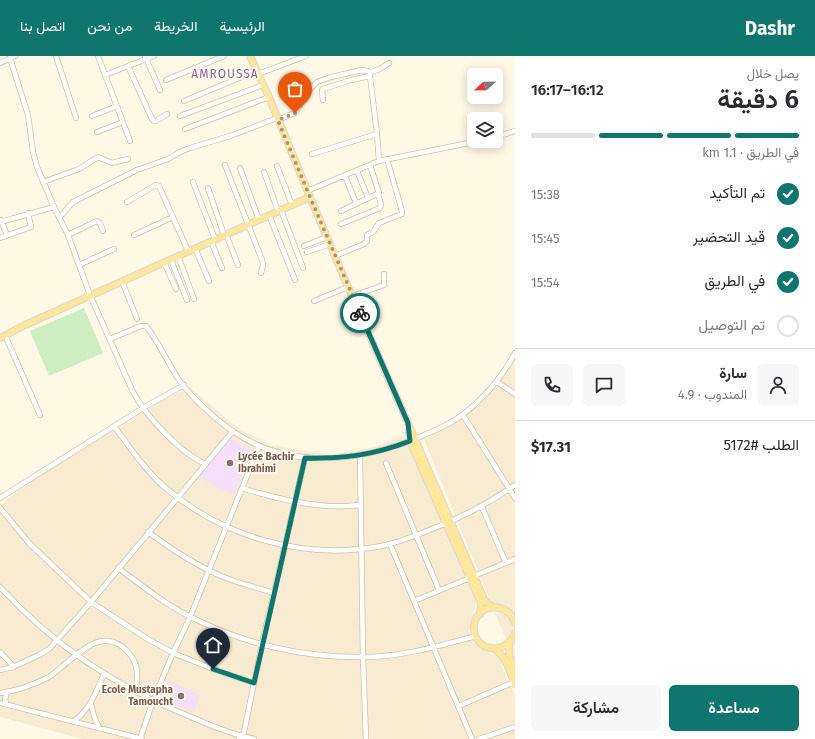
<!DOCTYPE html>
<html lang="ar">
<head>
<meta charset="utf-8">
<style>
  body { margin:0; font-family:"Fira Sans",Vazirmatn,sans-serif; background:#f7f7f7; color:#2b2b33; direction:rtl; height:100vh; display:flex; flex-direction:column; font-size:15px; white-space:nowrap }
  * { box-sizing:border-box; margin:0 }
  p { font-size:13px; color:#7c7c81 }
  .icon { flex:none; width:22px; height:22px; fill:none; stroke:currentColor; stroke-width:2; stroke-linecap:round; stroke-linejoin:round }
  .map { position:relative; flex:1; overflow:hidden; direction:ltr }
  .panel { display:flex; flex-direction:column; background:#fff; width:300px }
  .panel>* { flex:none }
  .needle { width:26px; rotate:248deg }
  .fabs { position:absolute; left:467px; top:12px; display:grid; gap:8px }
  .fabs a { display:grid; place-items:center; width:36px; height:36px; border-radius:6px; background:#fff; box-shadow:0 2px 10px #0003; font-size:20px }
  .pin { position:absolute; display:grid; place-items:center; width:34px; height:34px; color:#fff; margin:-41px -17px; border-radius:50% 50% 50% 0; rotate:-45deg; box-shadow:0 0 4px #0007 }
  .pin .icon { rotate:45deg }
  .courier { position:absolute; display:grid; place-items:center; width:40px; height:40px; margin:-20px; border:3px solid #0f766e; border-radius:50%; background:#fff; color:#222; box-shadow:0 1px 5px #0007 }
  .headline em { font-style:normal; font-weight:600 }
  .headline div { display:flex; flex-direction:column-reverse }
  .headline { display:flex; align-items:center; justify-content:space-between; height:68px; padding:0 16px }
  h1 { font-size:26px; font-weight:600; line-height:30px }
  .bar { display:grid; grid-template-columns:repeat(4,1fr); gap:6px 4px; align-content:center; height:48px; padding:0 16px }
  .bar i { height:5px; border-radius:3px; background:#e1e1e2 }
  .bar .active { background:#0f766e }
  .bar p { grid-column:span 4 }
  .line { display:flex; align-items:center; gap:10px; padding:0 16px; border-top:1px solid #e1e1e2 }
  .line div { flex:1 }
  .round { display:grid; place-items:center; flex:none; width:42px; height:42px; border-radius:6px; background:#f7f7f7 }
  ol { padding:0 16px; list-style:none }
  li { display:flex; align-items:center; gap:12px; height:44px }
  li p { margin-inline-start:auto }
  li .icon { padding:4px; border-radius:50%; background:#0f766e; color:#fff; stroke-width:4 }
  li:last-child { color:#7c7c81 }
  li i { width:22px; height:22px; border:2px solid #e1e1e2; border-radius:50% }
  .action { display:flex; gap:8px; margin-top:auto; padding:8px 16px }
  .action a { flex:1; height:46px; border-radius:6px; background:#0f766e; color:#fff; font-size:16px; font-weight:600; line-height:46px; text-align:center }
  .action a+a { background:#f7f7f7; color:#2b2b33 }
  header { display:flex; align-items:center; gap:24px; box-sizing:border-box; height:56px; padding:0 20px; background:#0f766e; color:#fff }
  header strong { font-size:19px }
  nav { display:flex; gap:22px; margin-inline-start:auto; font-size:14px }
  main { display:flex; flex:1; min-height:0 }
  .map>svg:first-child { display:block }
</style>
</head>
<body>
<header>
<strong>Dashr</strong>
<nav><a>الرئيسية</a><a>الخريطة</a><a>من نحن</a><a>اتصل بنا</a></nav>
</header>
<main>
<section class="panel">
<div class="headline"><div><h1>6 دقيقة</h1><p>يصل خلال</p></div><em>16:12–16:17</em></div>
<div class="bar"><i class="active"></i><i class="active"></i><i class="active"></i><i></i><p>في الطريق · 1.1 km</p></div>
<ol>
<li><svg class="icon" aria-label="check" viewBox="0 0 24 24"><path d="M5 12l5 5 9-10"/></svg>تم التأكيد<p>15:38</p></li>
<li><svg class="icon" aria-label="check" viewBox="0 0 24 24"><path d="M5 12l5 5 9-10"/></svg>قيد التحضير<p>15:45</p></li>
<li><svg class="icon" aria-label="check" viewBox="0 0 24 24"><path d="M5 12l5 5 9-10"/></svg>في الطريق<p>15:54</p></li>
<li><i></i>تم التوصيل</li>
</ol>
<div class="line" style="height:72px"><a class="round"><svg class="icon" aria-label="person" viewBox="0 0 24 24"><circle cx="12" cy="8" r="4"/><path d="M4 21q1-7 8-7t8 7"/></svg></a><div><b>سارة</b><p>المندوب · 4.9</p></div><a class="round"><svg class="icon" aria-label="chat" viewBox="0 0 24 24"><path d="M4 5h16v11H9l-5 4z"/></svg></a><a class="round"><svg class="icon" aria-label="phone" viewBox="0 0 24 24"><path d="M5 4h4l2 5-3 2q2 4 5 5l2-3 5 2v4C11 20 4 13 5 4z"/></svg></a></div>
<div class="line" style="height:52px"><div>الطلب #5172</div><b>$17.31</b></div>
<div class="action"><a>مساعدة</a><a>مشاركة</a></div>
</section>
<div class="map">
<svg width="515" height="683" viewBox="0 0 515 683">
  <rect width="100%" height="100%" fill="#fef8e4"/>
  <!-- residential -->
  <path fill="#f7ebd1" d="M515 301V606L424 383 444 373 465 359 496 332Z
    M190 331 224 361 240 373 271 389 331 399 376 391 404 379 476 547 469 575 474 588 498 601 515 639V683H83L0 661V452L7 443 54 411 160 346Z"/>
  <!-- education -->
  <path fill="#f5e0fb" d="M230 382 255 395 234 439 213 429 199 420Z
    M168 624 200 639 194 656 169 646 170 643 160 639Z"/>
  <!-- green -->
  <path fill="#cceec0" d="M84 252 103 297 49 320 30 275Z"/>
  <g fill="none" stroke-linecap="round" stroke-linejoin="round">
    <!-- minor casing -->
    <g stroke="#d1c1a8" stroke-width="6">
      <path id="minor" d="M56 0 76 62
        M98 0 130 85
        M145 0 160 34
        M10 2 28 59 33 96 37 111 54 151 68 179 90 239 133 336C145 359 181 398 206 408
        M0 7 15 0
        M128 10 152 63 154 65H156L167 58
        M258 18 306 0
        M105 19 154 0
        M166 24 224 0
        M323 44 322 34 323 33 351 24 370 20
        M184 45 256 15
        M92 60 117 50
        M180 60 263 29
        M278 64 295 57 311 32 317 26 331 21 362 14 371 16
        M185 73 269 41
        M97 76 123 66
        M496 81 515 75
        M312 98 377 78
        M379 105 377 78 370 20 371 16 380 13 389 7
        M225 109 262 204 263 209 261 217
        M277 110 292 149
        M240 112 259 164
        M357 115 368 142
        M264 116 278 155
        M345 120 356 147
        M43 126 79 113 98 101 112 107 128 103
        M193 126 215 183
        M208 132 224 179
        M307 135 379 105 479 85
        M127 146 156 129 159 130 188 195
        M281 154 303 212
        M341 155 379 137 370 109
        M269 159 295 224
        M59 162 73 146 137 114 168 103 180 96 190 92 233 79 277 62
        M1 164 7 179
        M0 166 54 151
        M341 168 380 152 381 148 378 138
        M226 178 238 209
        M68 179 97 165 100 167 103 175
        M134 179 173 161
        M0 182 31 171 28 157
        M211 185 222 212
        M304 190 327 181
        M195 192 209 225
        M307 196 330 188
        M178 200 194 243
        M335 200 364 188 367 185V179L373 176 379 167 402 158V155L387 103
        M171 204 187 244
        M164 206 176 233
        M79 209 114 193
        M122 225 137 263
        M353 240 384 229V218
        M314 245 348 231
        M5 279 40 359
        M110 283 141 270H146C159 286 167 306 179 324 191 341 214 362 231 374 289 415 361 406 422 380 436 374 451 368 462 359 485 342 502 321 515 297
        M497 326 515 338
        M463 359 515 442
        M114 370C128 389 142 410 159 426 218 480 302 505 381 490 397 487 412 481 427 475 458 463 487 449 515 429
        M360 400 363 601 366 683
        M386 407 439 534
        M242 432C270 441 298 448 327 450 339 451 350 450 361 449
        M0 442 143 352 184 329
        M482 451 506 507
        M0 452 30 488 91 546 146 582 173 597 213 613 254 627
        M148 476C173 494 198 511 226 522 242 528 258 532 274 537
        M390 488 472 683
        M118 512C142 529 164 548 191 561 243 588 305 602 363 601 402 601 439 590 476 580
        M474 520 515 503
        M0 531C53 589 118 632 191 661 211 670 232 678 254 683
        M414 545 470 522
        M0 596 14 611
        M0 614 13 611 39 599 49 593 91 546 233 375
        M0 637C15 635 33 629 47 622 70 609 99 564 128 596 139 608 138 621 136 636
        M0 647 142 683
        M6 648 5 643 7 636
        M91 648 94 660 99 672
        M459 650 514 626
        M73 666C90 654 96 636 104 618
        M140 683 153 645 173 597 190 561 259 390
        M239 683 243 681 262 588 305 402
        M479 683 515 671"/>
    </g>
    <!-- major casing -->
    <g stroke="#dfd9d3" stroke-width="8">
      <path id="major" d="M250 0 269 41 310 141 348 231 415 383 484 543 488 548 493 551
        M0 282 25 269 310 141
        M409 373 410 385 479 543 481 548 480 558
        M515 567C508 544 474 547 474 572 474 596 507 600 515 577
        M509 587V599L515 615
        M492 592C506 598 509 615 515 628"/>
    </g>
    <!-- minor -->
    <use href="#minor" stroke="#fff" stroke-width="4.5"/>
    <!-- major -->
    <use href="#major" stroke="#ffe89a" stroke-width="5.5"/>
  </g>
  <g fill="none" stroke-linecap="round" stroke-linejoin="round">
    <!-- done -->
    <path stroke="#a8957d" stroke-width="4" stroke-dasharray="0 7.2" d="M295 57 278 64 279 67 310 141 360 257"/>
    <!-- route -->
    <path stroke="#0f766e" stroke-width="5" d="M213 613 254 627 305 402C344 403 374 399 410 385L408 367 360 257"/>
  </g>
  <!-- markers -->
  <g fill="#8d6e63" stroke="#fffaec" stroke-width="1.5">
    <circle cx="230" cy="407" r="4"/>
    <circle cx="181" cy="640" r="4"/>
  </g>
  <g text-anchor="middle" dominant-baseline="central" stroke-width="4" stroke-linejoin="round" paint-order="stroke">
    <!-- education labels -->
    <g font-size="10" font-weight="bold" fill="#785e54" stroke="#fffaec" text-anchor="start">
      <text x="238" y="401">Lycée Bachir<tspan x="238" dy="12">Ibrahimi</tspan></text>
      <text x="173" y="634" text-anchor="end">Ecole Mustapha<tspan x="173" dy="12">Tamoucht</tspan></text>
    </g>
    <!-- quarter labels -->
    <g font-size="12" letter-spacing="1" fill="#92619e" stroke="#fffaec">
      <text x="225" y="18">AMROUSSA</text>
    </g>
  </g>
</svg>
<div class="fabs">
<a><svg class="needle" viewBox="-14 -14 28 28"><path d="M0-13l5 13h-10z" fill="#e53935"/><path d="M0 13l5-13h-10z" fill="#7c7c81"/></svg></a>
<a><svg class="icon" aria-label="layers" viewBox="0 0 24 24"><path d="M12 4l9 5-9 5-9-5zM3 14l9 5 9-5"/></svg></a>
</div>
<div class="pin" style="left:295px;top:57px;background:#ea580c"><svg class="icon" aria-label="bag" viewBox="0 0 24 24"><path d="M5 8h14l-1 12H6zM9 8a3 3 0 0 1 6 0"/></svg></div>
<div class="pin" style="left:213px;top:613px;background:#1f2937"><svg class="icon" aria-label="home" viewBox="0 0 24 24"><path d="M3 11l9-7 9 7M6 9v11h12V9"/></svg></div>
<div class="courier" style="left:360px;top:257px"><svg class="icon" aria-label="bike" viewBox="0 0 24 24"><circle cx="6" cy="16" r="4"/><circle cx="18" cy="16" r="4"/><path d="M6 16l4-8h5l3 8M10 8l3 8H6M13 5h3"/></svg></div>
</div>
</main>
</body>
</html>
